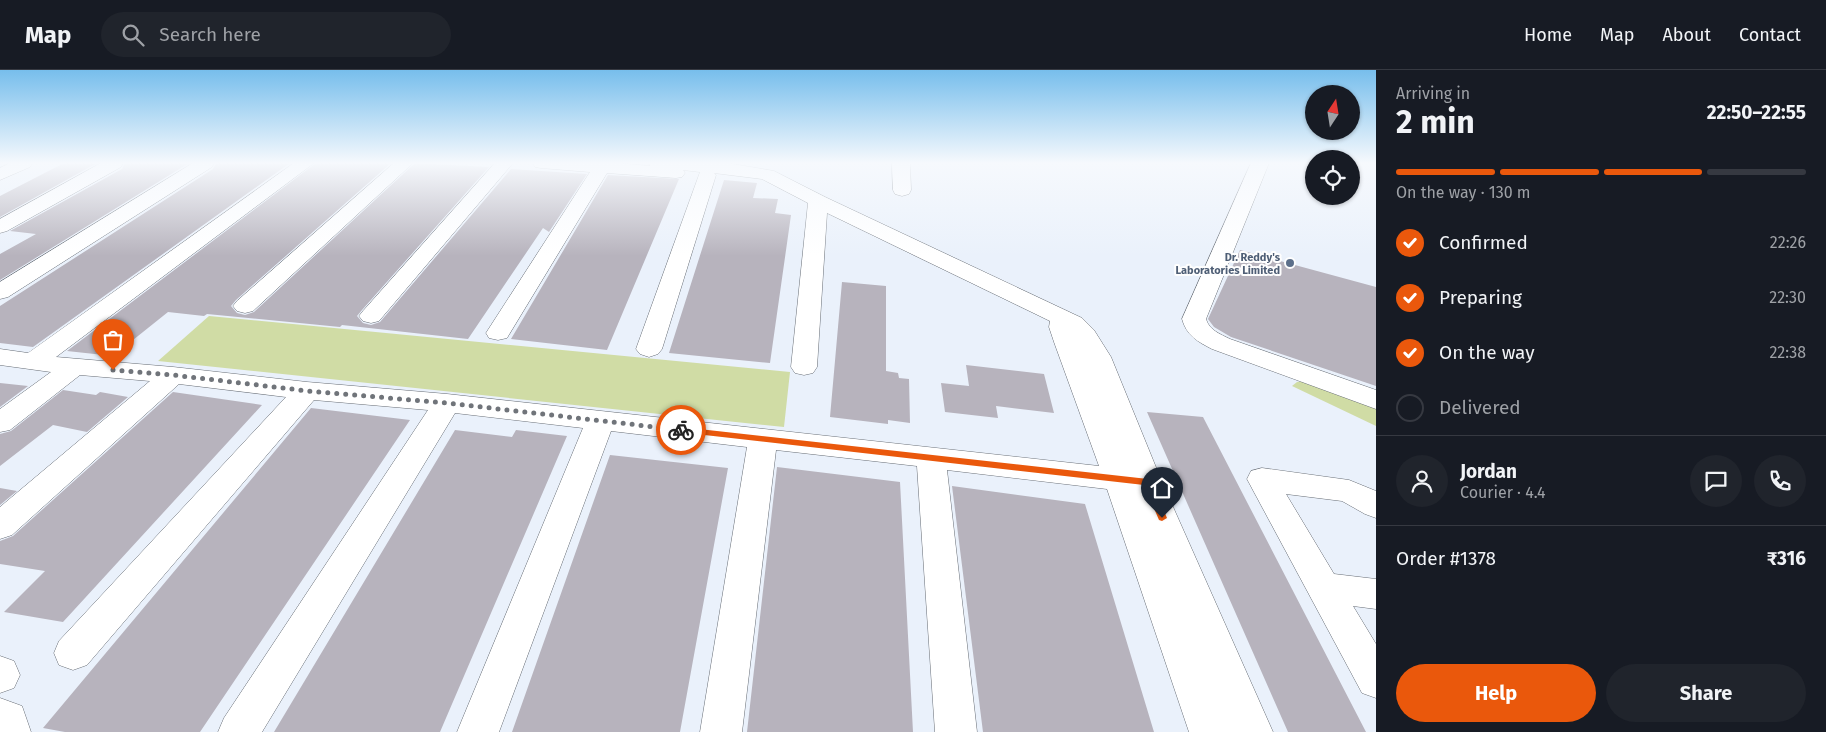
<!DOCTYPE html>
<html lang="en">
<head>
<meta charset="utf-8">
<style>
  body { margin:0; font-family:"Fira Sans",sans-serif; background:#20242c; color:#f1f3f6; height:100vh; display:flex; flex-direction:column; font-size:19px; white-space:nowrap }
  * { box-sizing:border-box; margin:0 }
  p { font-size:16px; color:#9ea1a6 }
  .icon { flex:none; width:28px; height:28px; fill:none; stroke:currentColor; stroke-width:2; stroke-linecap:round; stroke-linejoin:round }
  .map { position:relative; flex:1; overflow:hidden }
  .panel { display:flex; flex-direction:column; background:#171b24; width:450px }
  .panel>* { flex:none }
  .needle { width:32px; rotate:12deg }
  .controls { position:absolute; left:1305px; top:15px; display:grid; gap:10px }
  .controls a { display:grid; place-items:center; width:55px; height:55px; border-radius:50%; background:#171b24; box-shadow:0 1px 4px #0004; font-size:25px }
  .pin { position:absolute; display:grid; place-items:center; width:42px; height:42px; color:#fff; margin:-51px -21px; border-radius:50% 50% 50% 0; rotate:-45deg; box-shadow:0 0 5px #0007 }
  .pin .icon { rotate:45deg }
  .courier { position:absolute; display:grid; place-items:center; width:50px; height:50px; margin:-25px; border:4px solid #ea580c; border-radius:50%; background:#fff; color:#222; box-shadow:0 1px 6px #0007 }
  .head em { font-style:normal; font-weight:700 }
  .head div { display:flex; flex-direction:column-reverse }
  .head { display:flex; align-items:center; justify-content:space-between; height:85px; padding:0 20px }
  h1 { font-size:32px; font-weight:700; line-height:38px }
  .bar { display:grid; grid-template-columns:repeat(4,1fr); gap:8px 5px; align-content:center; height:60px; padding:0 20px }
  .bar i { height:6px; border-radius:4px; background:#363941 }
  .bar .active { background:#ea580c }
  .bar p { grid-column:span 4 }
  .line { display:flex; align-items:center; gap:12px; padding:0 20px; border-top:1px solid #363941 }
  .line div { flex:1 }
  .round { display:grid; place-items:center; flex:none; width:52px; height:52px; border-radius:26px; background:#20242c }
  ol { padding:0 20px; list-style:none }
  li { display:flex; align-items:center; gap:15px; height:55px }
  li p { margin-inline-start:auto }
  li .icon { padding:5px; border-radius:50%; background:#ea580c; color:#fff; stroke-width:4 }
  li:last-child { color:#9ea1a6 }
  li i { width:28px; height:28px; border:2px solid #363941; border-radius:50% }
  .cta { display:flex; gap:10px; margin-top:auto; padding:10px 20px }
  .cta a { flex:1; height:58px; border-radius:30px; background:#ea580c; color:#fff; font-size:20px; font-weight:700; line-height:58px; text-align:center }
  .cta a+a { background:#20242c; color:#f1f3f6 }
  header { display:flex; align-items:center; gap:30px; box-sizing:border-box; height:70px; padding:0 25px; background:#171b24; border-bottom:1px solid #363941 }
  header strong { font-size:24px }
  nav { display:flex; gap:28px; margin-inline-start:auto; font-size:18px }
  .search { width:350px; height:45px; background:#20242c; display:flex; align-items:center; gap:12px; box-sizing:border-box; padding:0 18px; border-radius:28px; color:#9ea1a6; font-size:19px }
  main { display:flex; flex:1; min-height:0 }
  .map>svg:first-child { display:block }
</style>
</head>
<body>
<header>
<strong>Map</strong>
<div class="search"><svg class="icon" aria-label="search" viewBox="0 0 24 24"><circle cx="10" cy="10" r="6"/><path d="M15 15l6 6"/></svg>Search here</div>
<nav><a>Home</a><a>Map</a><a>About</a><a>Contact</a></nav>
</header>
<main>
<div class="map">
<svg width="1376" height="662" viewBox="0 0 1376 662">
  <rect width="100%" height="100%" fill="#eaf1fb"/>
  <!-- green -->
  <path fill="#d0dca5" d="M209 246 790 302 784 357 158 291Z
    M1303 311 1376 337V356L1292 316 1297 312Z"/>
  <!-- building -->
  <path fill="#b7b3bd" d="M64 93H97L0 147V126Z
    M125 93H189L0 210V184L36 164 10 161 122 99Z
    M216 93H290L33 277 0 273V236L213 99Z
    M316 93H391L236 230 231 236 237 243 245 245 254 242 415 93 489 97 362 240 357 246 363 253 371 255 380 252 511 99 587 104 549 162 543 158 468 269 342 255 340 257 207 244 204 246 168 242 113 286 67 281Z
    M608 105 679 109 607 280 511 269Z
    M724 110 757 113 753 128 778 129 775 143 791 145 770 293 669 283Z
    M1240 180 1376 217V316L1231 267 1214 257 1208 249Z
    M842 212 886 216V301L898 303 899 308 909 309 910 353 888 350V354L830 347Z
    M966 295 1044 304 1054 343 996 336 998 348 945 342 941 313 969 316Z
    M0 313 28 316 0 337Z
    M63 320 96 325 100 322 128 327 87 362 53 355 0 396V364L11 361Z
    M173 322 262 335 63 552 4 542 45 501 0 494V471L13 466Z
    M311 338 410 350 200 662H65L43 658Z
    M1147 342 1203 347 1366 662H1288Z
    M455 360 512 367 516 360 567 366 440 662H274Z
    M610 385 728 398 680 662H512Z
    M777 397 900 412 913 662H747Z
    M952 416 1085 434 1154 662H983Z
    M0 418 17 421 0 435Z"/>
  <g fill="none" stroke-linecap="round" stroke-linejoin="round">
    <!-- minor casing -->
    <g stroke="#676d75" stroke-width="1">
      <path id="minor" d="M10 93H32L30 97 0 110V98Z
        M101 93H123L121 97 7 161 0 163V149Z
        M193 93H214L212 97 8 227 0 229V212Z
        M294 93H314L56 287 173 297 307 312 447 324 1099 396 1054 272 1049 257 1050 251 827 143 817 297 813 303 804 305 795 303 791 297 808 133 762 109 714 103 716 105 662 279 658 284 649 287 640 284 636 279 700 102 683 100 685 103 682 107 676 108 607 103 507 268 498 270 489 268 486 263 590 102 541 98 535 97 533 93H617L650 96 649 93H727L774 101 825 127 1082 248 1094 260 1111 287 1162 412 1273 662H1231L1222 639 1231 662H1189L1107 419 947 400 977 662H935L917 396 776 380 742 662H700L747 377 611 361 499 662H457L583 358 455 343 262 662H218L224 648 428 340 314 330 87 595 73 600 59 595 54 583 59 571 286 327 179 314 12 465 0 469V437L150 311 80 305 10 360 0 362V339L51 302 0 295V279L28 283Z
        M394 93H413L253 241 245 243 237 241 233 236 237 231Z
        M495 93H513L379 251 371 253 363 251 359 246 363 241Z
        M892 93H910L911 120 909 124 902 126 895 124 893 120Z
        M1251 93H1269L1206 249C1209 260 1220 264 1230 269L1376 320V339L1212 279C1198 272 1186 265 1182 249Z
        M1262 398 1349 410 1376 421V448L1365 444 1342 431 1286 424 1334 504 1376 509V539L1353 536 1376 574V628L1362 623 1247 409 1251 401Z
        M0 586 14 591 20 605 14 618 0 623Z
        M0 628 22 636 31 662H0Z"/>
    </g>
    <!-- minor -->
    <use href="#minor" fill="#fff" fill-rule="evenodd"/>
  </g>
  <!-- sky -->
  <linearGradient id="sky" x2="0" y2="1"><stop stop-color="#77beec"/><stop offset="0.5" stop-color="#f6f9fd"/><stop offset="1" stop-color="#f6f9fd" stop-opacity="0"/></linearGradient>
  <rect width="1376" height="186" fill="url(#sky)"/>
  <!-- route -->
  <path fill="#ea580c" d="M681 357 1148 409 1152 412 1167 448 1162 451 1159 450 1144 415 678 362V358Z"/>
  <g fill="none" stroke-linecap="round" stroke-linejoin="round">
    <!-- done -->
    <path stroke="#70747a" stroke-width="5" stroke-dasharray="0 9" d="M113 300 173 305 308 321 447 333 681 360"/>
  </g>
  <!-- markers -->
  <circle fill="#5c6f8a" stroke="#fefefe" stroke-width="2" cx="1290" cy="193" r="5"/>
  <g text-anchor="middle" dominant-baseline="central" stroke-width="4" stroke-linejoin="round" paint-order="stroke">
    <!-- far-service labels -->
    <g font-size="11" font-weight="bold" fill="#4e5e75" stroke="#fefefe" text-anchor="end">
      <text x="1280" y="187">Dr. Reddy's<tspan x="1280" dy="13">Laboratories Limited</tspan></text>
    </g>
  </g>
</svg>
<div class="controls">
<a><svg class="needle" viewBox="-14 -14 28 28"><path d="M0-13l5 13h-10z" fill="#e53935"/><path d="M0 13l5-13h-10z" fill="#9ea1a6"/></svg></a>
<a><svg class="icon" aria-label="locate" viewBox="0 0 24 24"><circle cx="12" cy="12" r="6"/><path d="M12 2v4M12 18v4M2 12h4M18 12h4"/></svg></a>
</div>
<div class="pin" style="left:113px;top:300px;background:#ea580c"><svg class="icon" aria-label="bag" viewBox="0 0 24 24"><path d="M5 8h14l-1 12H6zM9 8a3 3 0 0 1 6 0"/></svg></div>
<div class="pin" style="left:1162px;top:448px;background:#1f2937"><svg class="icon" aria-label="home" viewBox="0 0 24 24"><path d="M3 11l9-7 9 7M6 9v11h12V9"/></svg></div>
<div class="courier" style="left:681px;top:360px"><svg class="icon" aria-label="bike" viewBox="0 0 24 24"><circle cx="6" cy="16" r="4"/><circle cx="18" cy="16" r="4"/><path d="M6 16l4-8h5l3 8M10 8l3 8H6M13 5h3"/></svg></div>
</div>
<section class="panel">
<div class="head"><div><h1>2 min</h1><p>Arriving in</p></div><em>22:50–22:55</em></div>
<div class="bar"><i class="active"></i><i class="active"></i><i class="active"></i><i></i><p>On the way · 130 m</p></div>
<ol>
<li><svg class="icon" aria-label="check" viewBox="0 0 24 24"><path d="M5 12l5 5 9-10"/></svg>Confirmed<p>22:26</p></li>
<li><svg class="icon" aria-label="check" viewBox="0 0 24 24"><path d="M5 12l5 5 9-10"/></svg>Preparing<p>22:30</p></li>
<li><svg class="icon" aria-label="check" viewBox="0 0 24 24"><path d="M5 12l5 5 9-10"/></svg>On the way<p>22:38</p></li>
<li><i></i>Delivered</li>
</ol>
<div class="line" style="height:90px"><a class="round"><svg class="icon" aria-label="person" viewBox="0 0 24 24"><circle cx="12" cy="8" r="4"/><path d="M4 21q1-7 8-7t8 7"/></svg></a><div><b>Jordan</b><p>Courier · 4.4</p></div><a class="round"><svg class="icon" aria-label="chat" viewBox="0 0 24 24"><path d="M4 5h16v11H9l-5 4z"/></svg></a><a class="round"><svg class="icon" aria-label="phone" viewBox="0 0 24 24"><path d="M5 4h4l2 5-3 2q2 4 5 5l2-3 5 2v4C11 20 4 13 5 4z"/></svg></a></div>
<div class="line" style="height:65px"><div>Order #1378</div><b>₹316</b></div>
<div class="cta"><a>Help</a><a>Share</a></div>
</section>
</main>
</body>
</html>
